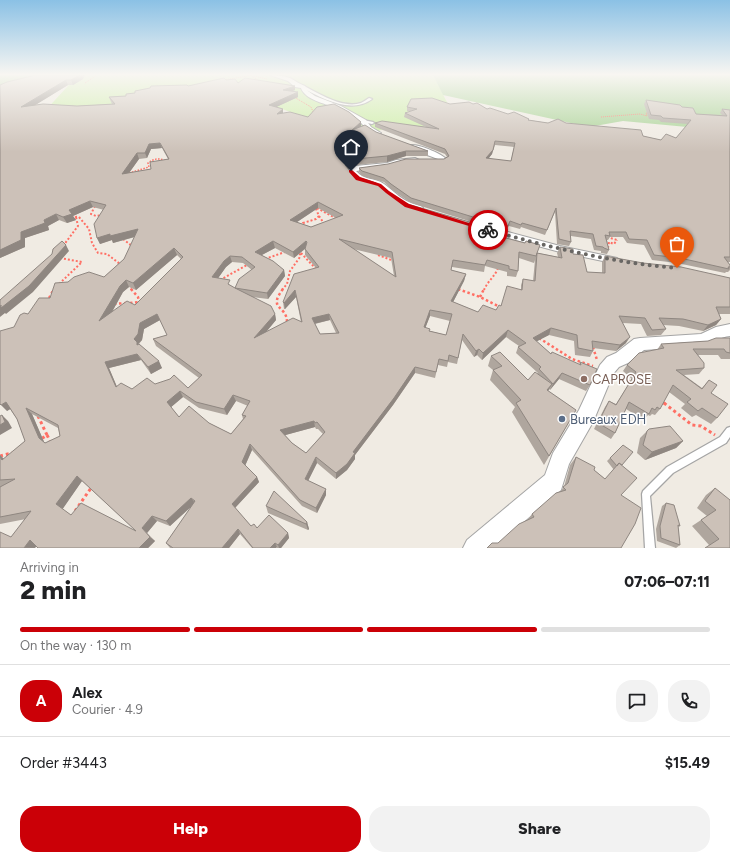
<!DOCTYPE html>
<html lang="en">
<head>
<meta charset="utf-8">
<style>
  body { margin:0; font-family:Figtree,sans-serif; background:#f2f2f2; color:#202124; height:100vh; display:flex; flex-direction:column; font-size:15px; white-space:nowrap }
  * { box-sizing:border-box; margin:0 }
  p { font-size:13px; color:#757577 }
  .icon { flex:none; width:22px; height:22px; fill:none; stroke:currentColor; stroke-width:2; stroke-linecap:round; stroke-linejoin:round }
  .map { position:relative; height:548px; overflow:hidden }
  .details { display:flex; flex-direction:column; background:#fff; flex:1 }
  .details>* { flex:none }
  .pin { position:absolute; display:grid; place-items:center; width:34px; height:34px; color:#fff; margin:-41px -17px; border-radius:50% 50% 50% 0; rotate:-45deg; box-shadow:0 0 4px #0007 }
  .pin .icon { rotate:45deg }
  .courier { position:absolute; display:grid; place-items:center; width:40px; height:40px; margin:-20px; border:3px solid #cb0007; border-radius:50%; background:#fff; color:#222; box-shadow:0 1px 5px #0007 }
  .headline em { font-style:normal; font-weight:800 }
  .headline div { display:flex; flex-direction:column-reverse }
  .headline { display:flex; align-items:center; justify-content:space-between; height:68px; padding:0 20px }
  h1 { font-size:26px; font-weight:800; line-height:30px }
  .bar { display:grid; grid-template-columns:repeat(4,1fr); gap:6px 4px; align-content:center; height:48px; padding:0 20px }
  .bar i { height:5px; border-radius:3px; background:#e0e0e0 }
  .bar .selected { background:#cb0007 }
  .bar p { grid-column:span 4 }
  .line { display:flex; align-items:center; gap:10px; padding:0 20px; border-top:1px solid #e0e0e0 }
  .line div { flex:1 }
  .round { display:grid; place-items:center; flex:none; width:42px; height:42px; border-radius:16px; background:#f2f2f2 }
  .cta { display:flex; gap:8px; margin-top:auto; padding:8px 20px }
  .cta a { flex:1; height:46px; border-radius:16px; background:#cb0007; color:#fff; font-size:16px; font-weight:800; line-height:46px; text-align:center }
  .cta a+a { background:#f2f2f2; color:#202124 }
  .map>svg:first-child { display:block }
</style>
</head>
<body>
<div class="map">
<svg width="730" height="548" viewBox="0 0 730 548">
  <rect width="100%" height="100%" fill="#f0ebe3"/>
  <!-- grass -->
  <path fill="#cbeea4" d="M78 75H433L452 112 418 130 385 128 376 132H347L268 104 125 103 44 112Z"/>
  <!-- forest -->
  <path fill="#a8d294" d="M0 75H41L0 87Z
    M433 75H730V131L623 121 589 127 443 95Z"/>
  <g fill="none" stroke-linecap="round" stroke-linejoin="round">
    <!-- service casing -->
    <g stroke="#a5a5a5" stroke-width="2.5">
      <path id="service" d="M302 86H304C320 94 343 109 361 103 363 102 366 100 369 98L372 99C350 115 323 98 302 88Z
        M363 120 373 122 374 123 372 124 363 122Z
        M730 427V437L726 443 673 473 650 496 655 548H645L642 494 643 491 667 467 720 437 727 428Z"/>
    </g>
    <!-- minor casing -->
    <g stroke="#a5a5a5" stroke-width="2">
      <path id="minor" d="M270 75C277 75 284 76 290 78 296 81 299 84 305 86L308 91 315 96 341 106 366 120 371 127 381 133 377 135C365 132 367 128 360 122 354 116 343 111 335 108 325 103 305 100 301 88L295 87 288 81Z
        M411 145C419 144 443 154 447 160L446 162H440L438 159 411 149Z
        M415 158 419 160 418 162 356 171C365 181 374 177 384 184 399 195 401 201 421 206L423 208 421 210C408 213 395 202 385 195 382 192 379 188 376 187 362 180 358 186 347 171L355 166 387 163 396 160Z
        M489 227 560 246 617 258 622 261 617 264 560 252 486 232 484 230Z"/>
    </g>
    <!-- tertiary casing -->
    <g stroke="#a5a5a5" stroke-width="2">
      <path id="tertiary" d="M730 324V336C720 337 712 343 703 346L644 350 628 363 619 367 613 374 593 422 569 464 561 490 493 548H463L467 540 545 475 553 453 579 410 600 365 607 357 616 353 634 339 640 338 701 334 716 327Z"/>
    </g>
    <!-- path-far4 -->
    <path stroke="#ff6f64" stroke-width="1" stroke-dasharray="1 1" stroke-linecap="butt" d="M250 75 261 82
      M254 76 267 79
      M224 80 253 75
      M85 83 97 75
      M294 97 311 107 314 114
      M601 117 640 114 647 116 646 113H649"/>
    <!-- path-far3 -->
    <path stroke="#ff6f64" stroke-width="1.5" stroke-dasharray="1.5 1.5" stroke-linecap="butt" d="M129 173 149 167 148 163C153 159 158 158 164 160V162"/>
    <!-- path-far2 -->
    <path stroke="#ff6f64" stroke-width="2" stroke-dasharray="2 2" stroke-linecap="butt" d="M95 206 91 214 96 216 102 215
      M317 208 337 219
      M73 213 76 217H79L89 229 92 243 98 253 107 254 120 264
      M319 216 325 225
      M304 227 303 223 316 219 319 216 316 209
      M607 237 617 240
      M123 239 132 246
      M63 246 78 226 76 217
      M608 248 609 242 614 244 617 240
      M301 253 317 270
      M378 255 394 261
      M60 258 82 262 60 283
      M265 259 285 252
      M220 280 247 265
      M458 289 460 290
      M132 290 130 288 132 286
      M282 290 287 284 290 271 300 257V250
      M484 290C487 282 496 275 498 268"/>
    <!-- path-far1 -->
    <path stroke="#ff6f64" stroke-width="2.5" stroke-dasharray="2.5 2.5" stroke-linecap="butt" d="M131 289 138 297 139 302
      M283 289C267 310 287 305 287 322
      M458 289 480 297 500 307
      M480 297 484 289
      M49 298 54 289
      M130 303 139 302
      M114 304 126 303
      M539 338 572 359 593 366
      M593 347 597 360
      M618 376 632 383
      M663 402 665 404"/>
    <!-- path -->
    <path stroke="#ff6f64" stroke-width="3" stroke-dasharray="3 3" stroke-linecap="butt" d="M664 403 692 425 701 426 715 435
      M38 416 47 435 41 439
      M47 435 51 443
      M0 456 12 453
      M75 511 91 488"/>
    <!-- service -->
    <use href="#service" fill="#fff" fill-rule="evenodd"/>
    <!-- minor -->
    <use href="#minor" fill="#fff" fill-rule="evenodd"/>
    <!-- tertiary -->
    <use href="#tertiary" fill="#fff" fill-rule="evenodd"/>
  </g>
  <!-- wall -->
  <path fill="#afa69e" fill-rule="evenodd" d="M83 79 73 85H68L35 105 77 106 112 104 111 102 109 97 126 96 226 80 238 83 295 90 293 91 298 97 276 107 283 109V113L308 117 361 122V127L428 151V156H406L387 162 355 165 348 169 354 176 383 189 404 203 504 232 503 237 538 253 558 257 557 253 560 247 573 254 587 272 602 273V262L605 256 643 263 730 278V314H719L721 319 716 325 703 331 679 326 663 325 666 329 661 335 647 336 641 324 623 323 626 343 616 351 593 348V351L590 357 575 355 574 341 549 335 536 341 551 354 579 365 580 362 590 385 586 391 559 379 550 390 549 389 548 391 576 410 544 465 512 412 515 407 490 380 493 370 488 366 491 356 528 380 538 373 516 353 518 347 519 346 506 337 482 360 477 355 474 357 462 340 457 364 448 362 447 367 438 365 435 378 415 373 393 405 355 455V459L347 470 336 479 317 463 308 481 326 489V495L317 513 302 506 252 450 245 466 257 477 259 482 235 508 251 526 288 533 289 538 281 548H277V547L276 548H252L240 534 229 548H170L166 543 192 506 170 526 157 521 147 533 155 541 148 548H38L36 546 35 548H0L11 537 26 519 0 524V455L4 459 25 441 17 419 10 409 7 411 14 327 28 314 50 298 68 282 104 277 124 259 135 237 113 243 112 240 100 244 97 238 104 210 93 207 73 216 76 220 67 223 59 220 48 226 49 230 25 238V247L0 258V85ZM162 148 168 159 151 169 129 173 139 159 147 158 151 149ZM318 208 336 218 311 227 297 222ZM275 248 294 258 305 249V255L316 268 283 302 284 309H285L296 297 301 322 267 331 276 320 275 314 252 297 268 299 285 276 284 270 262 255ZM353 249 391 258 394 276ZM177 255 181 259 135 305 112 312 123 292 129 287 136 290ZM519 258 534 263 535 260 533 281 523 279 521 285V289L496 310 478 312 453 302 464 281 466 274 451 270 452 267 484 272 485 266 507 272V276L516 277 518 271ZM232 262 243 263 252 270 235 288 218 278 226 267ZM430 316 450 321 446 335 430 331 425 328ZM160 320 167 335 153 339 156 346 199 378 188 388 155 384 132 389 117 387 109 368 141 360 151 374 162 368 139 344 142 340 144 329ZM330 320 336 333 320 334 315 324ZM183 397 199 408 227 415 236 401 248 406 242 415 243 419 231 434 209 423 179 417 171 407ZM32 414 58 428 60 436 45 443 44 442ZM315 427 316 429H318L323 434 306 453 292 443 285 435ZM82 481 135 530 71 515 62 509Z
    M646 100 682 107 696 114 722 115 720 113 722 109 730 110V262H728L730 265V270L728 272H726L725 273 677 263 652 260 644 245 627 243 623 237H610L608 240H607L609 250 607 254 601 253V251L594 250 591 239 571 236V242L569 246 557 244 555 212 545 235 521 227 520 229 509 226 506 230 472 222 411 203 391 189 384 182 362 176 359 172V168L444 159 447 157 445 154 375 127V123L426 127 404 117 405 113 411 111H407V107L450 104H473L487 109 529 120 548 123H566L643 136 661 140 676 138 688 124 661 122 659 120 649 119 644 104ZM495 145 514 147 511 161 488 159 492 154Z
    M730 338V359H721L718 355H698L704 368 699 374 684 375 702 388 709 380 717 418 711 424 696 415 692 417 681 408 685 404 669 392 660 409 655 415 652 414 650 416 648 415 644 420 626 409 615 433 611 439 594 429 605 407 609 401 616 404 632 379 623 371 627 365 657 350 661 344 708 341Z
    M647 431 683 441 676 448 645 460 637 453 640 438Z
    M576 457 594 470 605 479 614 470 607 461 610 458 622 465 621 495 498 543 527 521 532 514 560 492 564 487 570 465Z
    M715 488 730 548 709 545 692 526 707 516 697 508 706 495Z
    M666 503 680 526 678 527 680 545 676 548 657 541 656 529 662 506Z
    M266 506 307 522 309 529 308 530 268 513Z"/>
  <!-- shaded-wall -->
  <path fill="#8f8781" d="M79 75H85L83 79 73 85 71 80Z
    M66 80 68 85 24 112 21 107Z
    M295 86V90L283 94V90Z
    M298 92V97L270 110 269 105Z
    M283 109V114H277Z
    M361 122V127L352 130Z
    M495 141 492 154 485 163 486 158Z
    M160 143 162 148 151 149 147 158 145 153 149 144Z
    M406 151V156L387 162V156Z
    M137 153 139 159 124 180 122 174Z
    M355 159V165L346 171 345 165Z
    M90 201 93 207 73 216 76 220 67 223 63 217 69 210Z
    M318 202V208L291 226 290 220Z
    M56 214 59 220 48 226 49 230 25 238V247L0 258V250L21 232Z
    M138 229 141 235 113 243 112 240 100 244 97 238 110 234Z
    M273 241 275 248 256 258 255 252Z
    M306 241 307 247 294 258 293 252Z
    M66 245 69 251 33 292 6 314 5 313 0 317V307Z
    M174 248 177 255 136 290 133 283Z
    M230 256 232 262 226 267 214 284 212 277 224 261Z
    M284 270 285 276 268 299 267 293Z
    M466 274 464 281 450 308 451 301Z
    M126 280 129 287 123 292 103 328 99 321 120 286Z
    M295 290 296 297 285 309 284 303Z
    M430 310V316L423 334 424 327Z
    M157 314 160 320 144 329 142 340 138 344 140 351 134 339 140 323Z
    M275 314 276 320 256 344 254 338Z
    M329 314 330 320 313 324 312 318Z
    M721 319 716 325 703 331 708 325Z
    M551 328 549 335 530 345 533 338Z
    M508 330 506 337 482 360 483 353Z
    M630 337 626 343 616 351 620 345Z
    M479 349 477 355 474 357 476 351Z
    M137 354 141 360 109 368 120 394 116 387 105 362Z
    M159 361 162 368 151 374 148 367Z
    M415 367V373L393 405 355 455V459L347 470 336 479V473L353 452Z
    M562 373 559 379 550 390 553 384Z
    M552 384 547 393V390Z
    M180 391 183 397 170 408 167 402Z
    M233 395 236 401 227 415 224 409Z
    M6 402 12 408 7 411 1 405Z
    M26 408 32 414 45 444 39 438Z
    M2 415 8 421 12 428 0 435V425Z
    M314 421 315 427 282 436 280 430Z
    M683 441 676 448 645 460 652 452Z
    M250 444 252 450 244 468 242 462Z
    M0 455 3 458 9 466 2 460 0 457Z
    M316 457 317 463 306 485 305 479Z
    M77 476 82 481 62 510 56 504Z
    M257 477 259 482 234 509 232 504Z
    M326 489V495L317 513 316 508Z
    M191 498 195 503 170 526 166 521Z
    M152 516 157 521 147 533 142 528Z
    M307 522 309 529 308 530 306 524Z
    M238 529 240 534 229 548H222Z
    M288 533 289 538 281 548H279L278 545Z
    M150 537 155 541 148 548H139Z
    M30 540 37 545 35 548H24Z
    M275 543 277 547 276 548H270Z"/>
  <!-- building -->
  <path fill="#ccc1b8" stroke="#8f8781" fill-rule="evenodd" d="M36 75H79L71 80H66L21 107 43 104 77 106 115 104 109 97 126 96V94L135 93V91L150 88 151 86 187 85 188 86 224 78 226 80 235 79 238 83 245 78 295 86 283 90 298 92 269 105 283 109 277 114 290 112 308 117 317 107 334 104 349 112 361 122 352 130 365 125 376 132 428 151H406L387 156 355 159 345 165 354 176 376 183 383 189 404 203 504 232 502 237 525 243 526 241 540 245 537 253 562 258 560 247 573 249V254L583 255 587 272 605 273V256L643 263 681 267 730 278V307H716L721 319 708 325 683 319 659 318 666 329 652 330 645 318 619 316 630 337 620 345 592 341 593 351 578 348 577 335 551 328 533 338 551 354 552 352 581 365 580 362 597 369 590 385 562 373 553 384 539 369 541 367 518 347 526 343 508 330 483 353 479 349 476 351 463 334 458 358 449 355 448 361 439 359 436 372 415 367 394 398 353 452 355 453 347 464 336 473 316 457 305 479 326 489 316 508 300 500 250 444 242 462 257 477 232 504 251 526 254 524 257 528 269 515 288 533 278 545 275 543 270 548H253L238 529 222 548H173L166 543 195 501 191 498 166 521 152 516 142 528 150 537 139 548H38L30 540 24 548H0V532L11 537 31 511 0 517V487L15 479 0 480V457L2 460 25 441 17 419 6 402 1 405 0 404V331L14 327 20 315 24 313 28 314 39 298H50L55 283 68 282 74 277 89 272 104 277 124 259 138 229 110 236V234L97 238 94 224 106 205 90 201 69 210 72 214 63 217 56 214 44 220 45 223 21 232V240L0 250V85L7 82ZM160 143 169 159 150 162 151 169 122 174 137 153H145L149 144ZM318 202 343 215 311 227 290 220ZM339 239 392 252 396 277ZM273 241 293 252 306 241 307 242 305 249 319 267 294 274 283 302 284 303 295 290 302 322 293 318 254 338 275 314 271 306 235 288 267 293 284 270 273 261 255 252ZM174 248 183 257 135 305 127 301 99 321 120 286 126 280 133 283ZM519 252 536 256 537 253 535 281 523 279 522 290 507 286 501 306 499 305 496 310 483 305 478 312 451 301 466 274 451 270 453 260 485 265 487 260 509 266V269L518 271ZM230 256 242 257 255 267 239 279 235 288 228 284 230 280 212 277 224 261ZM430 310 452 314 446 335 429 331 430 329 424 327ZM157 314 167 335 153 339 202 375 188 388 174 375 170 379 155 384 147 378 132 389 121 383 116 387 105 362 137 354 148 367 159 361 139 344 137 345V342L134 339 138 334 140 323ZM329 314 339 333 320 334 312 318ZM180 391 196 402 224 409 233 395 250 401 242 415 246 416 231 434 209 423 189 406 179 417 167 402ZM26 408 58 425 60 436 45 443 39 438ZM314 421 315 423 317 422 325 432 306 453 292 443 280 430ZM77 476 136 531 81 503 71 515 56 504Z
    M432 98 450 104 469 102 473 104 477 103 487 109 490 108 508 114 514 112 529 119 528 120 548 123 558 119 566 123 641 130 643 136 661 140 666 134 676 138 691 120 663 118 661 116 651 115 646 100 680 105 682 107 693 108 696 114 727 116 722 109 730 110V257H724L730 265V267H728L729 269 680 258 654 255 647 240 629 239 626 232H609L610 236 605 235 609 250 604 248 603 247 596 246 593 234 570 231 571 242 559 239 556 208 547 230 522 223 521 225 510 221 508 226 473 217 411 198 391 184 384 178 362 171 359 168 388 164 406 159H444L449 156 445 149 375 123 382 121 439 129 405 113 417 109 407 107 411 99ZM495 141 515 143 511 161 486 158 493 150Z
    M62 241 66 245 29 286 1 308V305L0 307V300L52 254 53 249Z
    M716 338H730V353L726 352 724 349H693L704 363V368L676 370 702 389 709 380 717 385 711 393 728 404 717 418 702 408 698 411 687 402 691 399 673 385 660 409 657 407 655 410 652 408 649 414 629 402 615 433 598 423 609 401 616 405 636 372 627 365 639 353 664 348 661 344 708 341Z
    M500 352 528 380 535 372 552 384 547 390 576 410 549 456 516 403 521 400 493 370 502 366 491 356Z
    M2 415 5 422 0 425V416Z
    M670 426 683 441 652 452 643 445 647 431 649 429Z
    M623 445 633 452 622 465 619 463 617 466 610 458Z
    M576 457 595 467 594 470 605 479 619 463 637 478 621 495 641 508 635 524 621 548H487L492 543H498L519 524 534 517 532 514 556 493 566 490 563 487 568 483Z
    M715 488 730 500V548H705L719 539 701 520 716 510 705 501Z
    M274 491 307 522 306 524 266 506Z
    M666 503 674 505 680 526 678 525 680 545 661 538 660 526Z"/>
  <!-- sky -->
  <linearGradient id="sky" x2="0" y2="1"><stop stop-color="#8bc1e5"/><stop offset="0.49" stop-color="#f8f6f2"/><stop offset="1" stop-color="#f8f6f2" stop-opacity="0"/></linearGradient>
  <rect width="730" height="152" fill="url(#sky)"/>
  <!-- route -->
  <path fill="#cb0007" d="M349 170H352L360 177 381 184 389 191 409 204 491 230 486 231 405 207 386 193 378 186 356 180 349 172Z"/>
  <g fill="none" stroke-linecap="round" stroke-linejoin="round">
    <!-- done -->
    <path stroke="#686663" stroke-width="4" stroke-dasharray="0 7.2" d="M488 230C550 247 613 263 677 268"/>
  </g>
  <!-- markers -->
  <circle fill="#8d6e63" stroke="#fff" stroke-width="1.5" cx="584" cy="379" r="4"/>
  <circle fill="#5c6f8a" stroke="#fff" stroke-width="1.5" cx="562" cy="419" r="4"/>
  <g text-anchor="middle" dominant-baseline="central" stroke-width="3" stroke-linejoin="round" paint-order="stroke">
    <!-- near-education labels -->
    <g font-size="13" fill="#785e54" stroke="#fff" text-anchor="start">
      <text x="592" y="379">CAPROSE</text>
    </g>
    <!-- near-service labels -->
    <g font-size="13" fill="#4e5e75" stroke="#fff" text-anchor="start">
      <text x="570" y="419">Bureaux EDH</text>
    </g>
  </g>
</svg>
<div class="pin" style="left:677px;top:268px;background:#ea580c"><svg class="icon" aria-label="bag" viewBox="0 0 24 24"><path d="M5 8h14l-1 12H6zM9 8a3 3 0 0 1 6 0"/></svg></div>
<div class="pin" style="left:351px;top:171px;background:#1f2937"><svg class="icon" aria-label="home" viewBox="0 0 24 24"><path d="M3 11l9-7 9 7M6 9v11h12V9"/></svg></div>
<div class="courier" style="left:488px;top:230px"><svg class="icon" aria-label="bike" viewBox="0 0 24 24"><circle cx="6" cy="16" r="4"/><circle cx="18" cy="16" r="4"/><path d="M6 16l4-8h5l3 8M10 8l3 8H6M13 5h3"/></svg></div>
</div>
<section class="details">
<div class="headline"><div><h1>2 min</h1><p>Arriving in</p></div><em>07:06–07:11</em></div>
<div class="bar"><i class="selected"></i><i class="selected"></i><i class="selected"></i><i></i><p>On the way · 130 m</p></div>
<div class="line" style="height:72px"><b class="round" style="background:#cb0007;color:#fff">A</b><div><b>Alex</b><p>Courier · 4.9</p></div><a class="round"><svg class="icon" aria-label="chat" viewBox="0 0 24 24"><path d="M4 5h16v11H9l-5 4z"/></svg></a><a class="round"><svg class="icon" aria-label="phone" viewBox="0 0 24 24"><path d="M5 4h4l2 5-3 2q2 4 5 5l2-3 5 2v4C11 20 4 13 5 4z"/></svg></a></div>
<div class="line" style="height:52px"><div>Order #3443</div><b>$15.49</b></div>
<div class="cta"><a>Help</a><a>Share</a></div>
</section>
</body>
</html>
